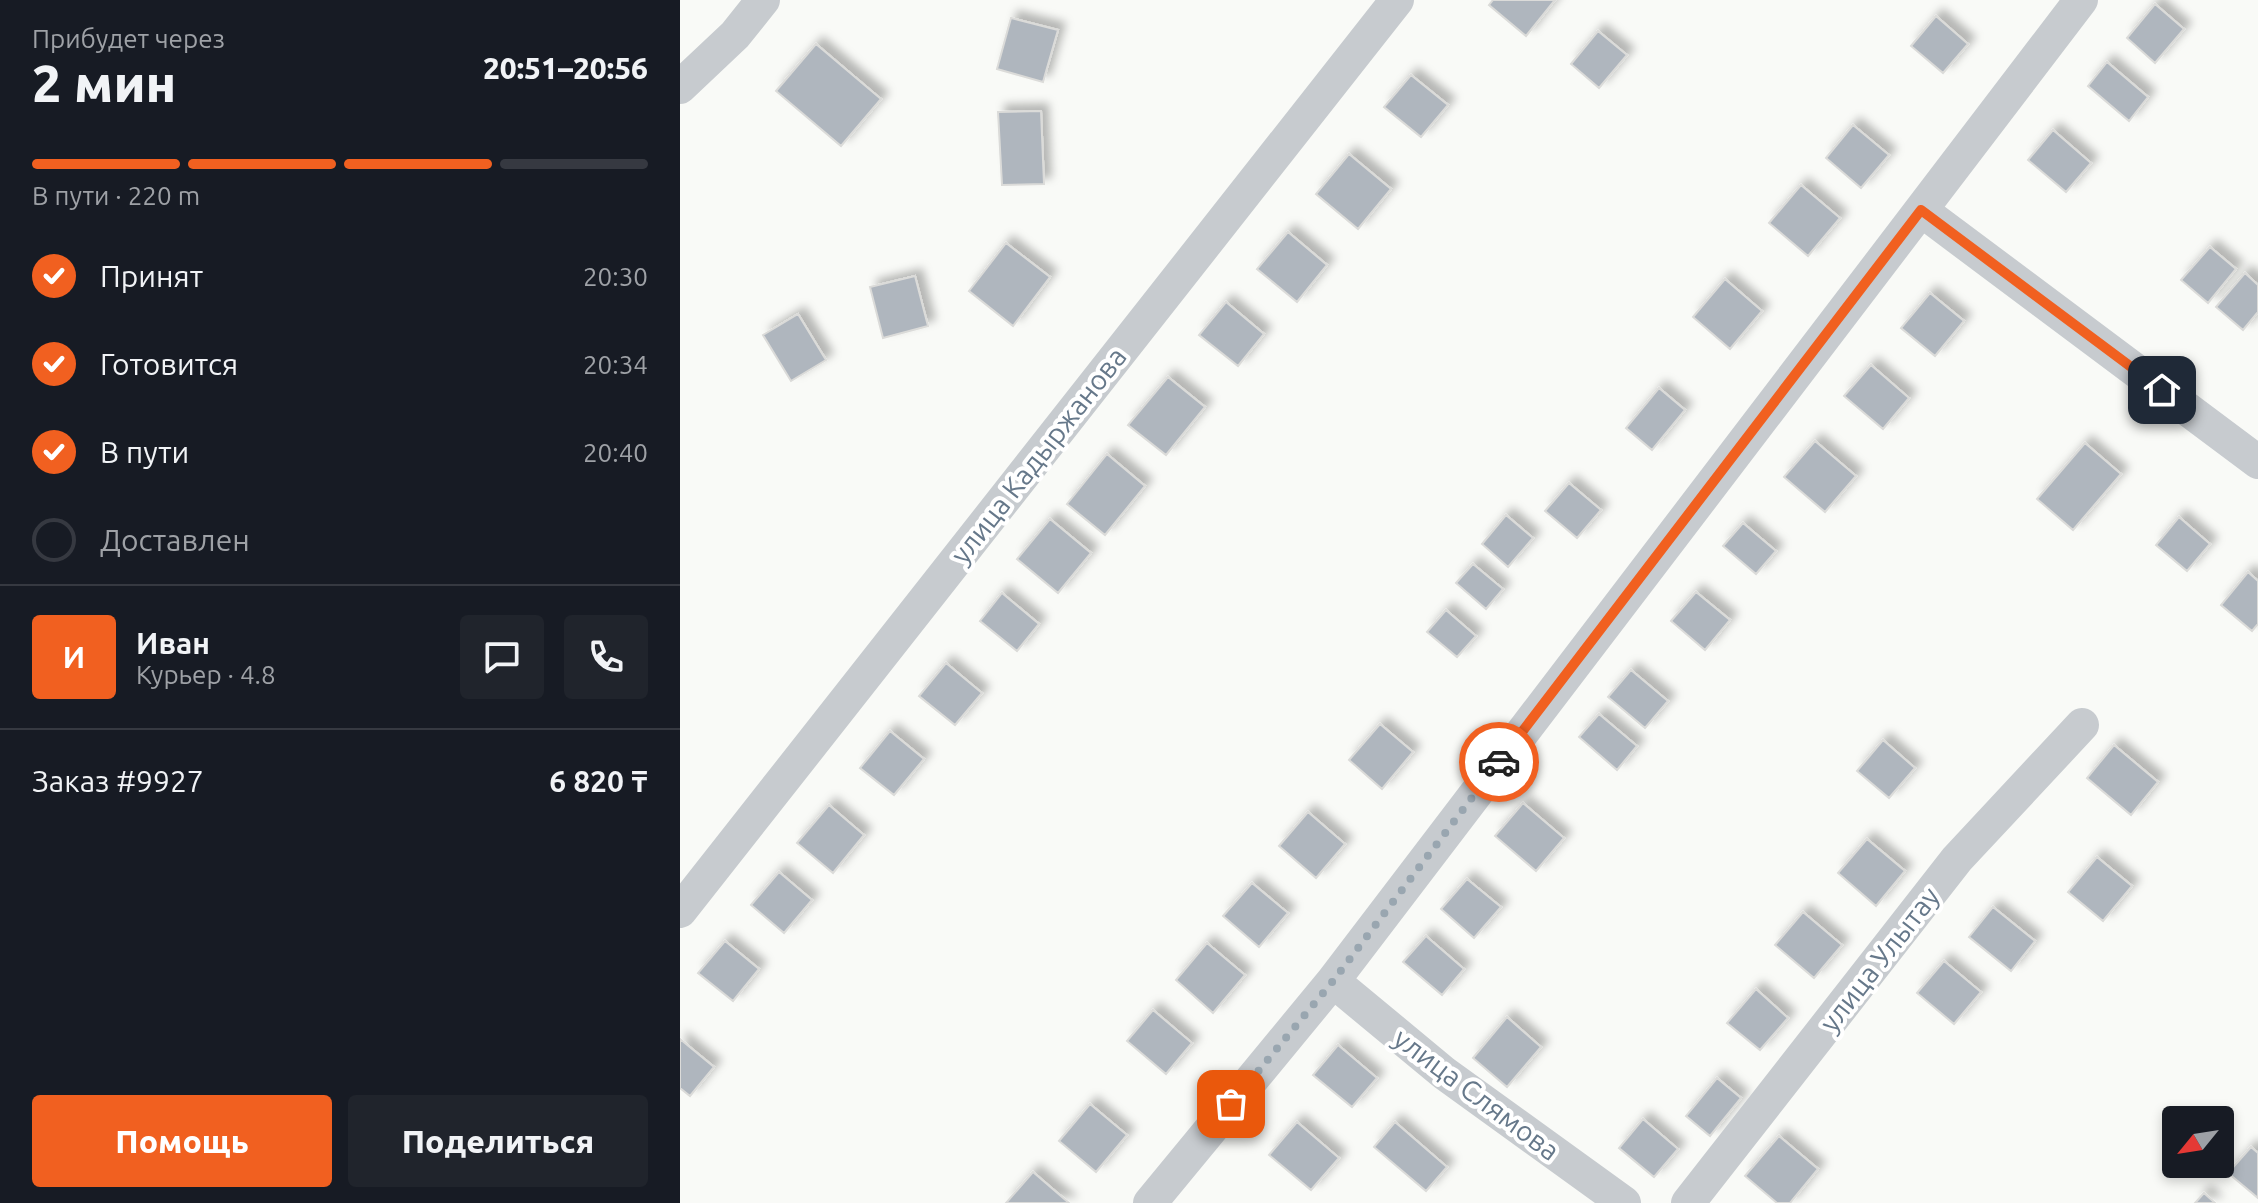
<!DOCTYPE html>
<html lang="ru">
<head>
<meta charset="utf-8">
<style>
  body { margin:0; font-family:Ubuntu,sans-serif; background:#20242c; color:#f1f3f6; height:100vh; display:flex; flex-direction:column; font-size:30px; white-space:nowrap }
  * { box-sizing:border-box; margin:0 }
  p { font-size:26px; color:#9ea1a6 }
  .icon { flex:none; width:44px; height:44px; fill:none; stroke:currentColor; stroke-width:2; stroke-linecap:round; stroke-linejoin:round }
  .map { position:relative; flex:1; overflow:hidden }
  .panel { display:flex; flex-direction:column; background:#171b24; width:680px }
  .panel>* { flex:none }
  .needle { width:52px; rotate:240deg }
  .tools { position:absolute; left:1482px; top:1106px; display:grid; gap:16px }
  .tools a { display:grid; place-items:center; width:72px; height:72px; border-radius:8px; background:#171b24; box-shadow:0 4px 12px #0003; font-size:40px }
  .pin { position:absolute; display:grid; place-items:center; width:68px; height:68px; color:#fff; margin:-34px; border-radius:16px; box-shadow:0 4px 12px #0006 }
  .courier { position:absolute; display:grid; place-items:center; width:80px; height:80px; margin:-40px; border:6px solid #f16020; border-radius:50%; background:#fff; color:#222; box-shadow:0 2px 10px #0007 }
  .summary em { font-style:normal; font-weight:800 }
  .summary div { display:flex; flex-direction:column-reverse }
  .summary { display:flex; align-items:center; justify-content:space-between; height:136px; padding:0 32px }
  h1 { font-size:52px; font-weight:800; line-height:60px }
  .bar { display:grid; grid-template-columns:repeat(4,1fr); gap:12px 8px; align-content:center; height:96px; padding:0 32px }
  .bar i { height:10px; border-radius:6px; background:#363941 }
  .bar .current { background:#f16020 }
  .bar p { grid-column:span 4 }
  .line { display:flex; align-items:center; gap:20px; padding:0 32px; border-top:2px solid #363941 }
  .line div { flex:1 }
  .round { display:grid; place-items:center; flex:none; width:84px; height:84px; border-radius:8px; background:#20242c }
  ol { padding:0 32px; list-style:none }
  li { display:flex; align-items:center; gap:24px; height:88px }
  li p { margin-inline-start:auto }
  li .icon { padding:8px; border-radius:50%; background:#f16020; color:#fff; stroke-width:4 }
  li:last-child { color:#9ea1a6 }
  li i { width:44px; height:44px; border:4px solid #363941; border-radius:50% }
  .primary-button { display:flex; gap:16px; margin-top:auto; padding:16px 32px }
  .primary-button a { flex:1; height:92px; border-radius:8px; background:#f16020; color:#fff; font-size:32px; font-weight:800; line-height:92px; text-align:center }
  .primary-button a+a { background:#20242c; color:#f1f3f6 }
  main { display:flex; flex:1; min-height:0 }
  .map>svg:first-child { display:block }
</style>
</head>
<body>
<main>
<section class="panel">
<div class="summary"><div><h1>2 мин</h1><p>Прибудет через</p></div><em>20:51–20:56</em></div>
<div class="bar"><i class="current"></i><i class="current"></i><i class="current"></i><i></i><p>В пути · 220 m</p></div>
<ol>
<li><svg class="icon" aria-label="check" viewBox="0 0 24 24"><path d="M5 12l5 5 9-10"/></svg>Принят<p>20:30</p></li>
<li><svg class="icon" aria-label="check" viewBox="0 0 24 24"><path d="M5 12l5 5 9-10"/></svg>Готовится<p>20:34</p></li>
<li><svg class="icon" aria-label="check" viewBox="0 0 24 24"><path d="M5 12l5 5 9-10"/></svg>В пути<p>20:40</p></li>
<li><i></i>Доставлен</li>
</ol>
<div class="line" style="height:144px"><b class="round" style="background:#f16020;color:#fff">И</b><div><b>Иван</b><p>Курьер · 4.8</p></div><a class="round"><svg class="icon" aria-label="chat" viewBox="0 0 24 24"><path d="M4 5h16v11H9l-5 4z"/></svg></a><a class="round"><svg class="icon" aria-label="phone" viewBox="0 0 24 24"><path d="M5 4h4l2 5-3 2q2 4 5 5l2-3 5 2v4C11 20 4 13 5 4z"/></svg></a></div>
<div class="line" style="height:104px"><div>Заказ #9927</div><b>6 820 ₸</b></div>
<div class="primary-button"><a>Помощь</a><a>Поделиться</a></div>
</section>
<div class="map">
<svg width="1578" height="1203" viewBox="0 0 1578 1203">
  <defs>
    <filter id="shadow"><feDropShadow dx="7" dy="-7" stdDeviation="4" flood-color="#0004"/></filter>
  </defs>
  <rect width="100%" height="100%" fill="#f9faf7"/>
  <!-- building -->
  <path fill="#afb6be" stroke="#dbdbd9" stroke-width="2" filter="url(#shadow)" d="M813 0H875L846 36 809 5Z
    M1475 4 1504 29 1475 63 1447 38Z
    M1256 16 1288 44 1263 73 1231 46Z
    M331 18 378 30 363 82 317 69Z
    M918 31 947 55 919 88 891 64Z
    M136 44 201 99 161 146 96 91Z
    M1427 62 1468 97 1449 121 1408 86Z
    M731 75 768 105 741 137 704 107Z
    M361 111 364 184 322 185 318 112Z
    M1173 125 1209 155 1181 188 1146 158Z
    M1373 130 1411 163 1386 192 1348 160Z
    M669 154 711 189 678 229 636 194Z
    M1121 185 1160 218 1128 256 1089 223Z
    M608 232 647 265 617 302 577 269Z
    M326 243 370 277 333 326 289 291Z
    M1530 247 1556 269 1528 303 1501 280Z
    M1565 273 1578 285V312L1563 330 1536 307Z
    M235 276 248 326 203 338 190 287Z
    M1045 279 1082 311 1050 349 1013 317Z
    M1250 293 1284 321 1255 356 1221 328Z
    M546 302 584 334 558 366 519 335Z
    M118 314 146 360 111 381 83 335Z
    M1191 365 1229 398 1203 429 1164 396Z
    M488 377 525 407 486 455 448 425Z
    M979 388 1005 410 972 450 946 428Z
    M1135 441 1176 476 1145 512 1104 477Z
    M1405 443 1441 474 1393 530 1357 499Z
    M427 454 465 486 425 535 387 504Z
    M889 483 921 510 897 538 865 511Z
    M826 515 853 538 828 567 802 544Z
    M1499 517 1530 544 1507 571 1476 545Z
    M370 519 411 553 378 593 337 559Z
    M1063 523 1096 551 1076 574 1043 546Z
    M793 564 823 589 806 609 776 583Z
    M1568 572 1578 581V624L1572 631 1541 605Z
    M1016 592 1050 620 1025 650 991 621Z
    M322 593 359 624 337 651 300 621Z
    M766 610 796 636 777 657 747 632Z
    M266 663 302 693 275 725 239 696Z
    M951 670 988 701 965 728 928 697Z
    M919 714 957 746 937 770 899 737Z
    M700 724 733 752 702 789 669 760Z
    M210 731 244 759 214 795 180 768Z
    M1203 740 1235 768 1209 798 1177 771Z
    M1434 745 1478 782 1451 815 1407 778Z
    M843 803 884 838 856 871 815 836Z
    M149 805 184 835 153 873 117 843Z
    M628 812 665 844 636 878 599 846Z
    M1187 839 1225 871 1196 906 1158 873Z
    M1417 857 1452 886 1423 921 1388 892Z
    M99 872 132 900 104 933 71 905Z
    M787 879 821 907 794 938 761 909Z
    M572 883 608 913 579 947 543 916Z
    M1313 907 1355 941 1331 971 1289 937Z
    M1123 912 1162 945 1134 978 1095 945Z
    M746 936 784 969 762 995 723 962Z
    M45 941 79 969 53 1001 18 973Z
    M527 943 565 975 533 1013 496 980Z
    M1264 961 1301 992 1274 1024 1237 993Z
    M1076 989 1108 1018 1080 1050 1047 1023Z
    M473 1010 512 1043 486 1074 447 1041Z
    M827 1017 861 1047 827 1087 793 1058Z
    M0 1039 34 1067 10 1096 0 1088Z
    M658 1045 697 1078 672 1107 633 1075Z
    M1037 1078 1061 1098 1030 1136 1006 1116Z
    M410 1104 447 1135 416 1172 379 1141Z
    M963 1119 998 1149 974 1177 939 1148Z
    M617 1122 659 1158 631 1190 589 1155Z
    M715 1122 767 1167 746 1191 694 1147Z
    M1099 1136 1138 1169 1110 1203H1097L1065 1176Z
    M1571 1147 1578 1153V1198L1548 1173Z
    M353 1172 389 1203H326Z
    M1524 1193 1535 1203H1515Z"/>
  <g fill="none" stroke-linecap="round" stroke-linejoin="round">
    <!-- street -->
    <path stroke="#c7cbcf" stroke-width="34" d="M0 87 55 35 83 0
      M1241 210 1578 462
      M0 911 717 0
      M653 981 764 1073 944 1203
      M470 1203 653 981 1401 0
      M1008 1203 1277 859 1402 725"/>
  </g>
  <g fill="none" stroke-linecap="round" stroke-linejoin="round">
    <!-- done -->
    <path stroke="#99a6b0" stroke-width="8" stroke-dasharray="0 14.4" d="M551 1104 653 981 819 762"/>
    <!-- route -->
    <path stroke="#f16020" stroke-width="10" d="M819 762 1241 210 1482 390"/>
  </g>
  <g text-anchor="middle" dominant-baseline="central" stroke-width="8" stroke-linejoin="round" paint-order="stroke">
    <!-- street labels -->
    <g font-size="28" fill="#66788a" stroke="#fff">
      <text transform="translate(358 455) rotate(-52)">улица Кадыржанова</text>
      <text transform="translate(1199 959) rotate(-52)">улица Улытау</text>
      <text transform="translate(797 1094) rotate(37)">улица Слямова</text>
    </g>
  </g>
</svg>
<div class="tools">
<a><svg class="needle" viewBox="-14 -14 28 28"><path d="M0-13l5 13h-10z" fill="#e53935"/><path d="M0 13l5-13h-10z" fill="#9ea1a6"/></svg></a>
</div>
<div class="pin" style="left:551px;top:1104px;background:#ea580c"><svg class="icon" aria-label="bag" viewBox="0 0 24 24"><path d="M5 8h14l-1 12H6zM9 8a3 3 0 0 1 6 0"/></svg></div>
<div class="pin" style="left:1482px;top:390px;background:#1f2937"><svg class="icon" aria-label="home" viewBox="0 0 24 24"><path d="M3 11l9-7 9 7M6 9v11h12V9"/></svg></div>
<div class="courier" style="left:819px;top:762px"><svg class="icon" aria-label="car" viewBox="0 0 24 24"><path d="M5 17H2v-5l4-1 3-4h7l3 4 3 1v5h-3M9 17h6M6 11h13"/><circle cx="7" cy="17" r="2"/><circle cx="17" cy="17" r="2"/></svg></div>
</div>
</main>
</body>
</html>
